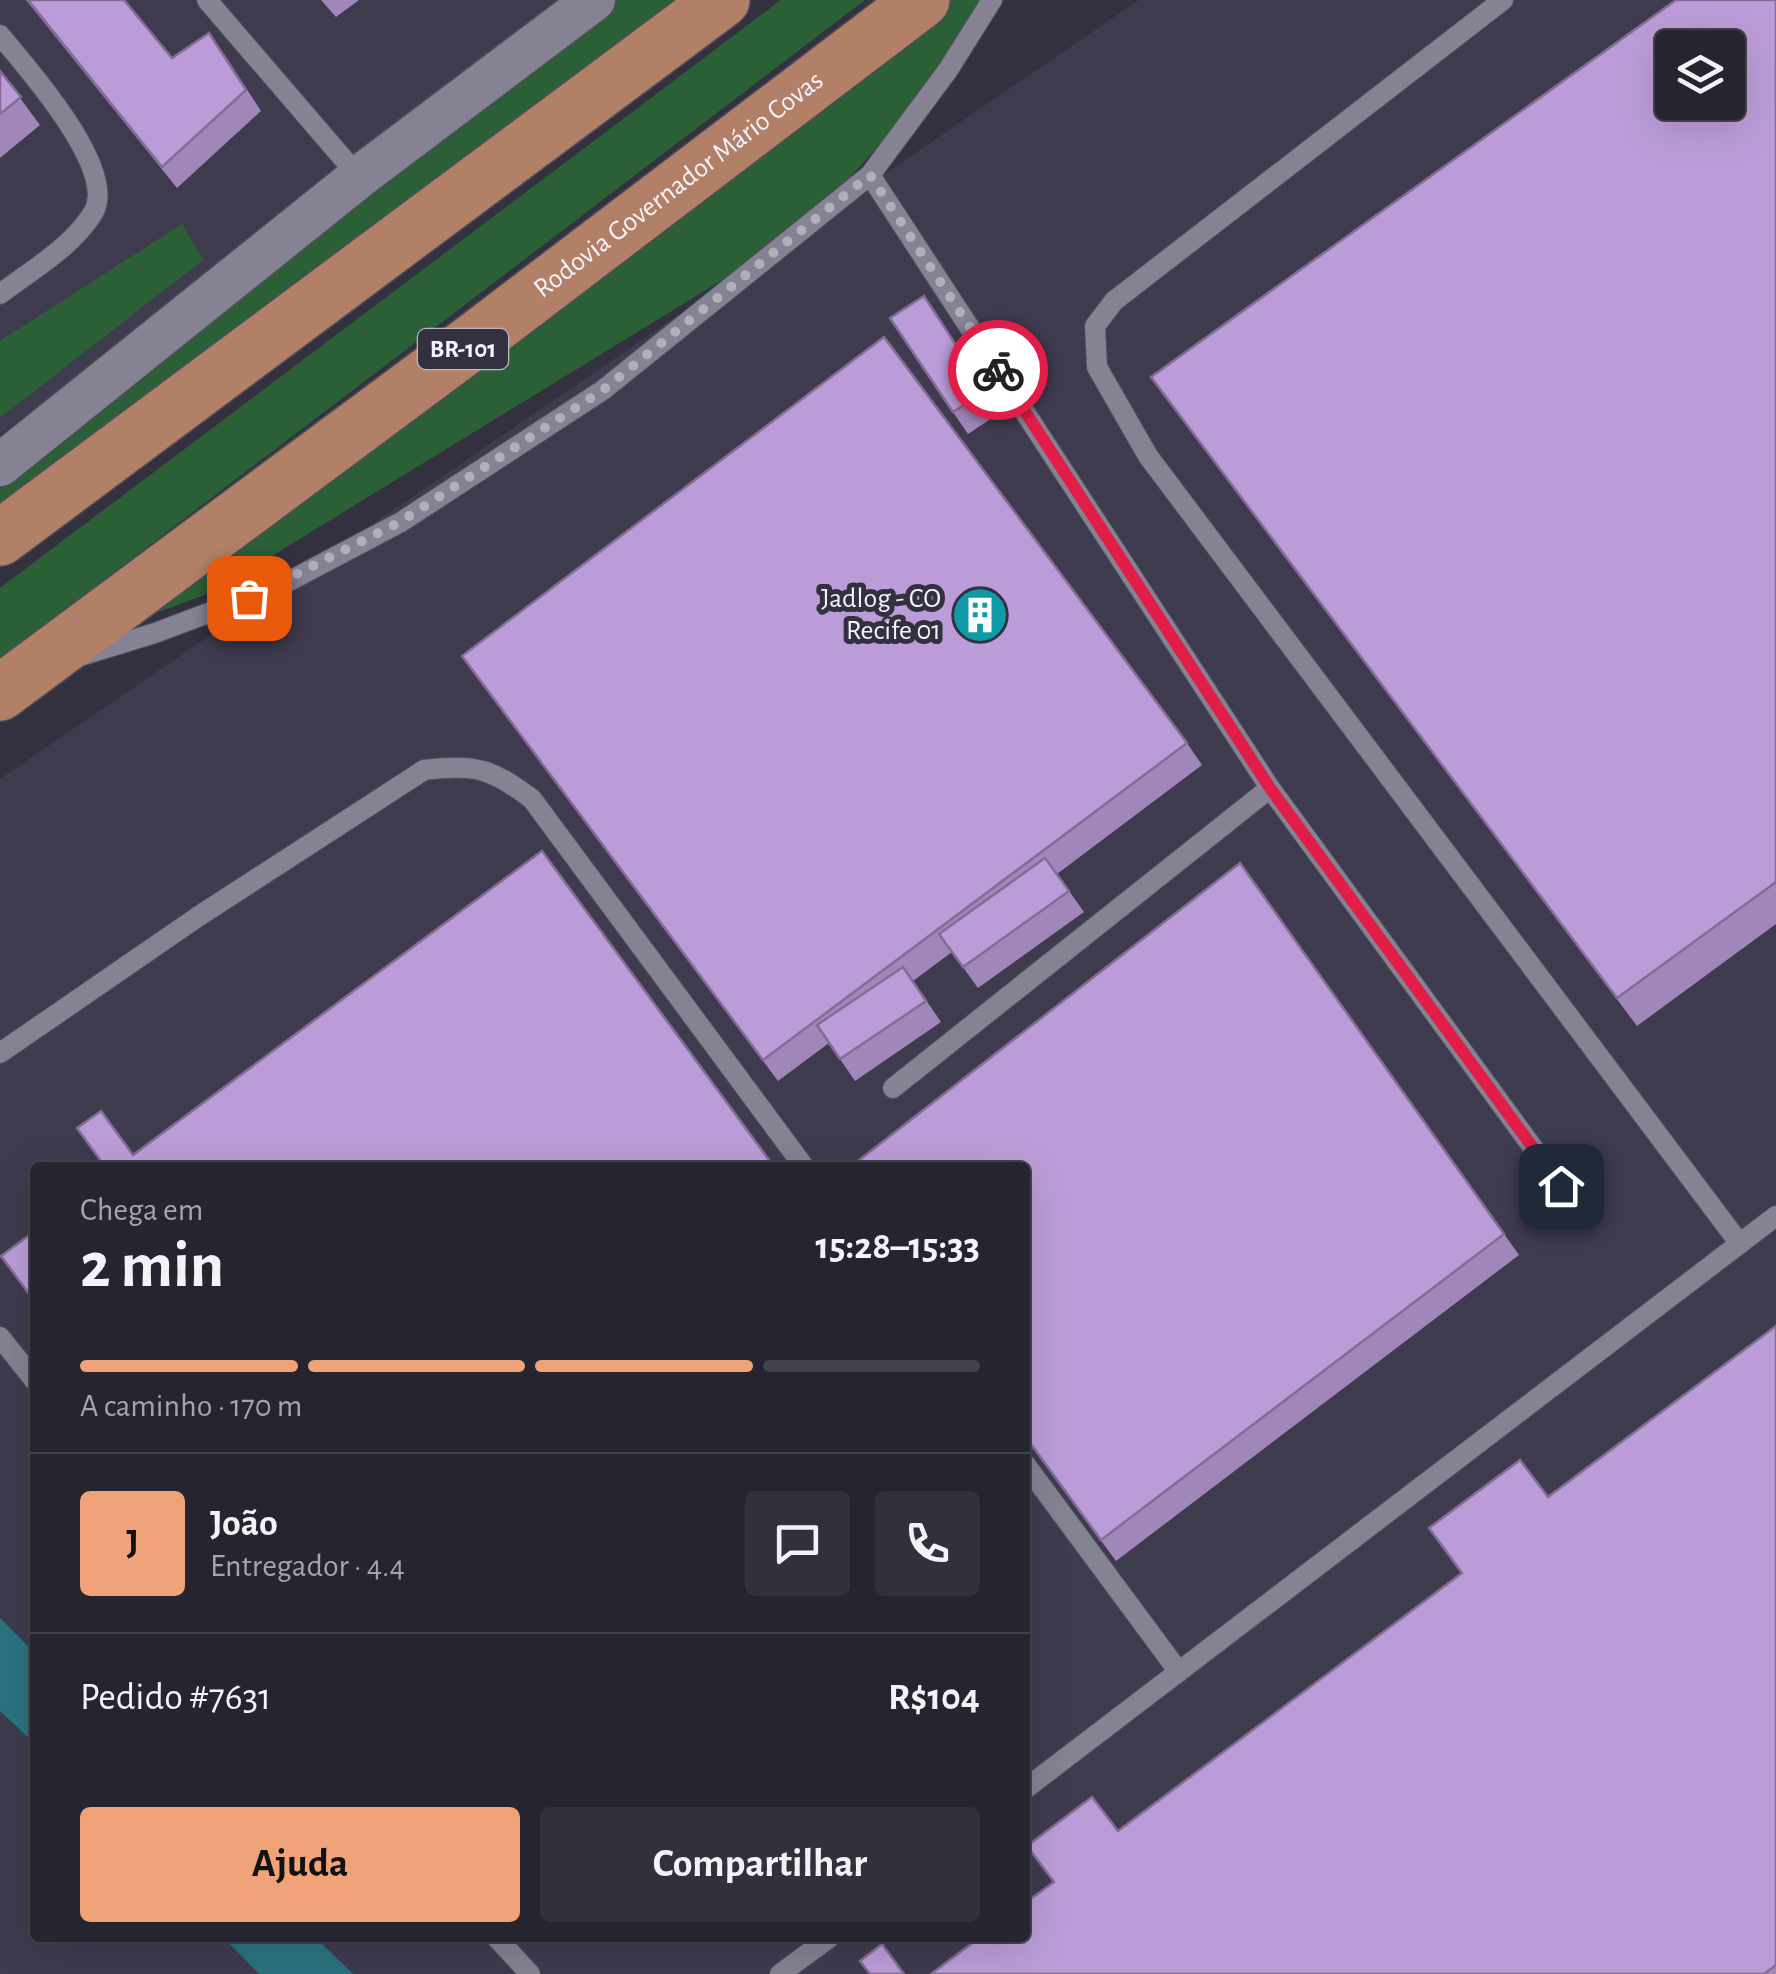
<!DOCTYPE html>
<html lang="pt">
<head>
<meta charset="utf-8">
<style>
  body { margin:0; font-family:"Alegreya Sans",sans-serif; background:#32313b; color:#f1f3f6; height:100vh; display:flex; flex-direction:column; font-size:38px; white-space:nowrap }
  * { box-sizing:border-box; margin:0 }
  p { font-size:32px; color:#a4a5aa }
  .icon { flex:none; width:55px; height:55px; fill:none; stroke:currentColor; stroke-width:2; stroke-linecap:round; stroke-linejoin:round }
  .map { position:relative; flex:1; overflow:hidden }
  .sheet { position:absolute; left:30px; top:1162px; width:1000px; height:780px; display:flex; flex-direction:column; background:#26252f; border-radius:10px; box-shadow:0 10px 40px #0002,0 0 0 2px #42424b }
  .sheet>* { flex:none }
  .fabs { position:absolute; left:1655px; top:30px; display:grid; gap:20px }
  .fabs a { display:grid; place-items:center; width:90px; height:90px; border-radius:10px; background:#26252f; box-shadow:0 10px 40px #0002,0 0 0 2px #42424b; font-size:50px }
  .pin { position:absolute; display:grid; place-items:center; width:85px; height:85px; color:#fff; margin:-42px; border-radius:20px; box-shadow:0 5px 15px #0006 }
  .courier { position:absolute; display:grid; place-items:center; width:100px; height:100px; margin:-50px; border:8px solid #e11d48; border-radius:50%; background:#fff; color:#222; box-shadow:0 2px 12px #0007 }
  .summary em { font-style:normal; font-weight:700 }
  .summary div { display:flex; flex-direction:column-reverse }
  .summary { display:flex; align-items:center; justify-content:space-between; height:170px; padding:0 50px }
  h1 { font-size:65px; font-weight:700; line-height:75px }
  .bar { display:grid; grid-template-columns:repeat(4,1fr); gap:15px 10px; align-content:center; height:120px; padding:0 50px }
  .bar i { height:12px; border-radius:8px; background:#42424b }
  .bar .current { background:#f0a378 }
  .bar p { grid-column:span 4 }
  .line { display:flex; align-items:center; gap:25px; padding:0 50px; border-top:2px solid #42424b }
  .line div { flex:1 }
  .round { display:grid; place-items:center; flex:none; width:105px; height:105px; border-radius:10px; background:#32313b }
  .primary-button { display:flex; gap:20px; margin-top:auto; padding:20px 50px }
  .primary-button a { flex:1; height:115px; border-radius:10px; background:#f0a378; color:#111; font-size:40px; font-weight:700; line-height:115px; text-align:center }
  .primary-button a+a { background:#32313b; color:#f1f3f6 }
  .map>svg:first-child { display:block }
</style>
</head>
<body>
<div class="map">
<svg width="1776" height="1974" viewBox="0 0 1776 1974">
  <rect width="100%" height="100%" fill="#33313f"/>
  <!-- built -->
  <path fill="#3e3b4f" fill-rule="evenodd" d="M0 0H564L0 435Z
    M1139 0H1776V1974H0V779ZM1672 48H1728V102H1672ZM35 1168H1025V1938H35Z"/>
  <!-- green -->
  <path fill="#2b5f35" d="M603 0H702L0 524V461Z
    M781 0H865L0 659V588Z
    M938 0H986L948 70 799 233 213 592 85 639Z
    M182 224 203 260 0 418V341Z"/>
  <!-- water -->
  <path fill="#2a737f" d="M0 1618 35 1653V1744L0 1711Z
    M224 1938H316L353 1974H259Z"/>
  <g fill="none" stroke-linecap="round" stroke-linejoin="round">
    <!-- service casing -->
    <g stroke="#4f4d5a" stroke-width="22">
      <path id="service" d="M207 0 359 177
        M1503 0 1114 301 1095 326 1097 367 1148 456 1740 1244
        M0 35C27 68 119 170 93 213 72 247 32 270 0 294
        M870 175 1270 788 1561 1186
        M80 656 155 633 280 586 401 522 603 390 870 175 948 70 992 0
        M0 1053 199 916 424 770C475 764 491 768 532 799L805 1168
        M893 1088 1270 788
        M0 1337 35 1381
        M1025 1464 1179 1672
        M1025 1789 1776 1216
        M497 1938 530 1974
        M780 1974 829 1938"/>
    </g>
    <!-- minor casing -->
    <g stroke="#4f4d5a" stroke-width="45">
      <path id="minor" d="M0 465 359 177 594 0"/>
    </g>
    <!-- trunk casing -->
    <g stroke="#4f4d5a" stroke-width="58">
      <g id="trunk">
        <path d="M0 538 722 0"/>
        <path id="s1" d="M0 693 471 343 922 0"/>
      </g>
    </g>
    <!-- service -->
    <use href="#service" stroke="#848293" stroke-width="20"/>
    <!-- minor -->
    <use href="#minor" stroke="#848293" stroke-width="42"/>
    <!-- trunk -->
    <use href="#trunk" stroke="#b28066" stroke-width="55"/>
  </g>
  <!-- wall -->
  <path fill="#a186ba" d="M26 0H124L172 58 224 54 261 111 177 188Z
    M321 0H359L336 17Z
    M1776 0V924L1637 1026 1151 377Z
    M0 71 40 125 0 158Z
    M939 318 1001 412 968 434 953 412Z
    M462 656 1187 743 1202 765 1057 874 1084 912 978 988 952 952 913 981 941 1022 855 1081 829 1043 778 1081Z
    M1240 863 1519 1255 1116 1561 1025 1437Z
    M1776 1326V1974H931L1053 1882 1027 1846 1118 1831 1461 1573 1429 1528 1548 1497Z"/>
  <!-- building -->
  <path fill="#bb9cd8" stroke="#836d97" stroke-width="2.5" fill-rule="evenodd" d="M28 0H124L172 58 209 33 246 90 162 167Z
    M1676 0H1776V882L1617 998 1151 377ZM1672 48H1728V102H1672Z
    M0 71 21 97 0 114Z
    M924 296 986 391 953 412 890 318Z
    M884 337 1187 743 763 1060 462 656Z
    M542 851 775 1168H106L77 1128 101 1111 133 1155Z
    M1045 858 1069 891 963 967 939 934Z
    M1240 863 1504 1234 1101 1540 1025 1436V1168H849Z
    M903 967 926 1001 840 1059 817 1025Z
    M35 1231V1302L1 1256Z
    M1776 1326V1965L1764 1974H931L979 1938H1025V1903L1054 1882 1027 1846 1092 1797 1118 1831 1462 1573 1429 1528 1520 1460 1548 1497Z
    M882 1944 904 1974H870L860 1961Z"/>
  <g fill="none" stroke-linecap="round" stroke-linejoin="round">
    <!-- done -->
    <path stroke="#b0afba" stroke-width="10" stroke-dasharray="0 18" d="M249 598 400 522 603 390 870 175 998 370"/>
    <!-- route -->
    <path stroke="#e11d48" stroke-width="12" d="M998 370 1270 788 1561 1186"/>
  </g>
  <!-- icons -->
  <defs>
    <g id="building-disc" transform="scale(2.875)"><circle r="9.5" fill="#0f9aa8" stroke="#33313f"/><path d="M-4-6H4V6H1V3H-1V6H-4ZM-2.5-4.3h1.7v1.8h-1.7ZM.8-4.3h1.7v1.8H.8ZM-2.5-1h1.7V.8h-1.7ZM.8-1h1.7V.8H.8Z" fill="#fff"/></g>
  </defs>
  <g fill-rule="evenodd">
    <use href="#building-disc" x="980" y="615"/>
  </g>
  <g text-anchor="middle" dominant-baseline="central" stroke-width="10" stroke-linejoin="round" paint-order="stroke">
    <!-- shield labels -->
    <rect fill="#33313f" stroke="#bab9c4" stroke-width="2.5" x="418" y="329" width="90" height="40" rx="8"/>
    <g font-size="25" font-weight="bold" fill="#f4f3fd">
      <text x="463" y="349">BR-101</text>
    </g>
    <!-- street labels -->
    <g font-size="28" fill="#f4f3fd" stroke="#33313f">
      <text stroke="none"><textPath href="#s1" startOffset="848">Rodovia Governador Mário Covas</textPath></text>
    </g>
    <!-- poi labels -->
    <g font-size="28" fill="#f4f3fd" stroke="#33313f" text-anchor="end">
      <text x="941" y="599">Jadlog - CO<tspan x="941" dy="32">Recife 01</tspan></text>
    </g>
  </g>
</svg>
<div class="fabs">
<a><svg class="icon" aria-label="layers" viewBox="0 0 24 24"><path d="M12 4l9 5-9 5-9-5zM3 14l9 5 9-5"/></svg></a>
</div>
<div class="pin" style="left:249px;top:598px;background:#ea580c"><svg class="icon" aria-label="bag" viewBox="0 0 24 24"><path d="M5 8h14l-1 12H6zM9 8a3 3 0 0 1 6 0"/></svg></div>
<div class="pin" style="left:1561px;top:1186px;background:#1f2937"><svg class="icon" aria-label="home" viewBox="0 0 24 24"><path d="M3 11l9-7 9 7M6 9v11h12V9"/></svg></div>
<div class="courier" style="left:998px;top:370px"><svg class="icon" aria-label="bike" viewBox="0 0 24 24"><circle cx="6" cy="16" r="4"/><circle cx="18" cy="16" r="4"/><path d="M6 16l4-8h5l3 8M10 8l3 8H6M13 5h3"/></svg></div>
<section class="sheet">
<div class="summary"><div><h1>2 min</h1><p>Chega em</p></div><em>15:28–15:33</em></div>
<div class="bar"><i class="current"></i><i class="current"></i><i class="current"></i><i></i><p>A caminho · 170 m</p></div>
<div class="line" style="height:180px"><b class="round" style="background:#f0a378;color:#111">J</b><div><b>João</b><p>Entregador · 4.4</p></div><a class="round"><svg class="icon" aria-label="chat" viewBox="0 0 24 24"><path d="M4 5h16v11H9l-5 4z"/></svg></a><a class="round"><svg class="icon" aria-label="phone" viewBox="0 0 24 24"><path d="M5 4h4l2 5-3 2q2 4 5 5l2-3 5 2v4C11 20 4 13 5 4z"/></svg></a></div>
<div class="line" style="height:130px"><div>Pedido #7631</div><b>R$104</b></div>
<div class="primary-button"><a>Ajuda</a><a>Compartilhar</a></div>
</section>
</div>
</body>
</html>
